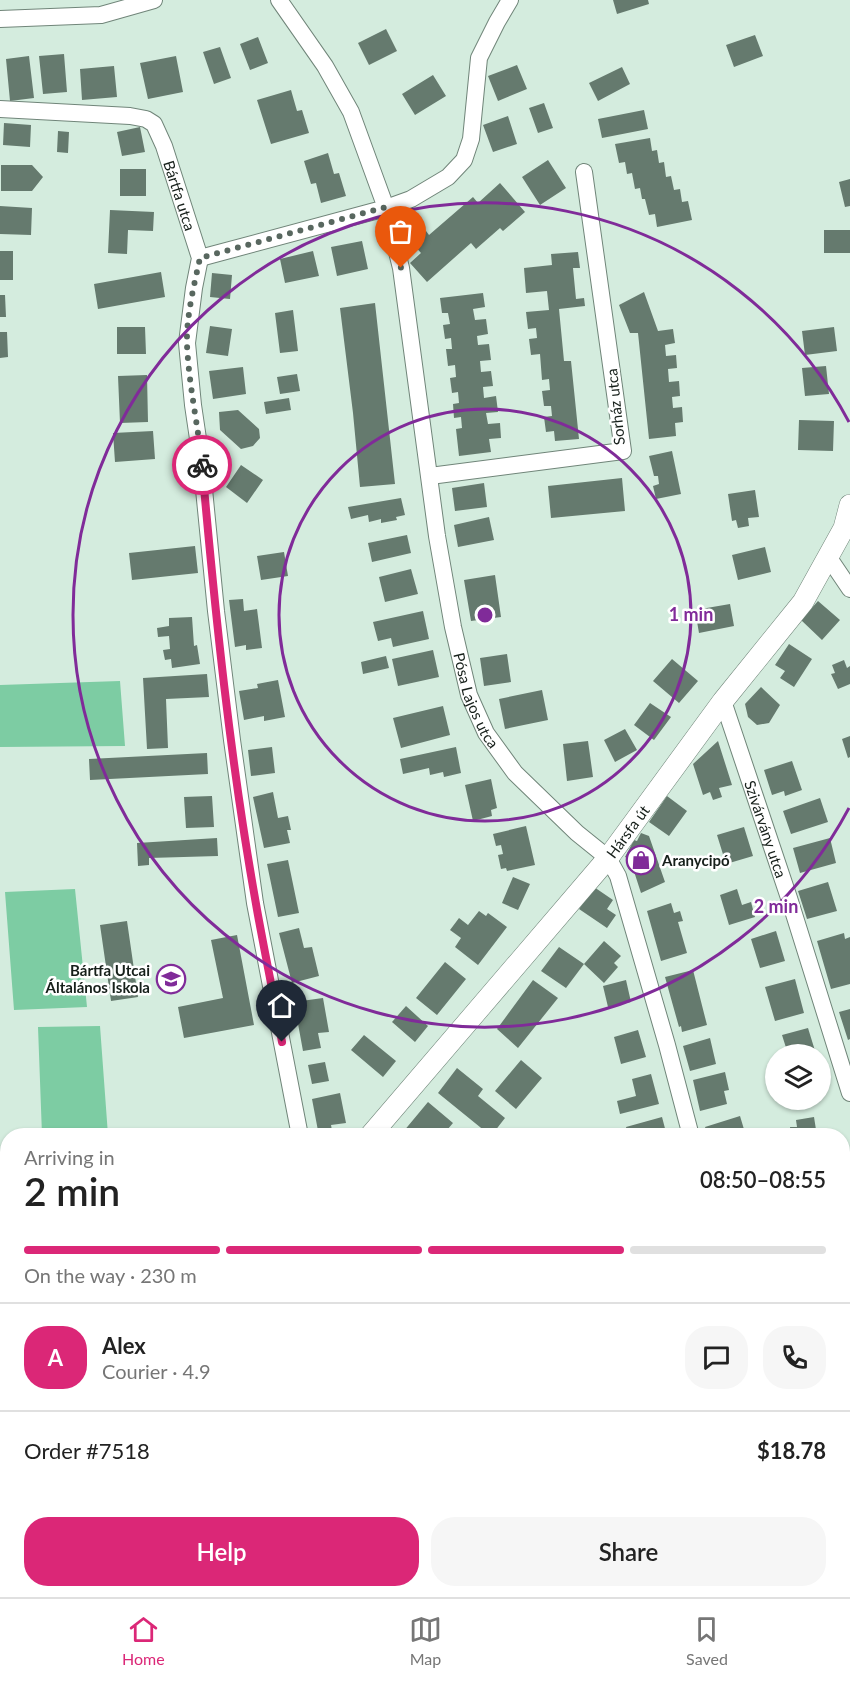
<!DOCTYPE html>
<html lang="en">
<head>
<meta charset="utf-8">
<style>
  body { margin:0; font-family:Lato,sans-serif; background:#f6f6f6; color:#222; height:100vh; display:flex; flex-direction:column; font-size:22px; white-space:nowrap }
  * { box-sizing:border-box; margin:0 }
  p { font-size:20px; color:#767676 }
  .icon { flex:none; width:33px; height:33px; fill:none; stroke:currentColor; stroke-width:2; stroke-linecap:round; stroke-linejoin:round }
  .map { position:relative; flex:1; overflow:hidden }
  .details { position:absolute; left:0px; top:1128px; width:850px; height:470px; display:flex; flex-direction:column; background:#fff; border-radius:24px 24px 0 0; box-shadow:0 2px 4px #0004 }
  .details>* { flex:none }
  .fabs { position:absolute; left:765px; top:1044px; display:grid; gap:12px }
  .fabs a { display:grid; place-items:center; width:66px; height:66px; border-radius:50%; background:#fff; box-shadow:0 2px 4px #0004; font-size:30px }
  .pin { position:absolute; display:grid; place-items:center; width:51px; height:51px; color:#fff; margin:-62px -26px; border-radius:50% 50% 50% 0; rotate:-45deg; box-shadow:0 0 6px #0007 }
  .pin .icon { rotate:45deg }
  .courier { position:absolute; display:grid; place-items:center; width:60px; height:60px; margin:-30px; border:4px solid #db2777; border-radius:50%; background:#fff; color:#222; box-shadow:0 2px 8px #0007 }
  .head em { font-style:normal; font-weight:600 }
  .head div { display:flex; flex-direction:column-reverse }
  .head { display:flex; align-items:center; justify-content:space-between; height:102px; padding:0 24px }
  h1 { font-size:39px; font-weight:600; line-height:45px }
  .bar { display:grid; grid-template-columns:repeat(4,1fr); gap:9px 6px; align-content:center; height:72px; padding:0 24px }
  .bar i { height:8px; border-radius:4px; background:#e0e0e0 }
  .bar .active { background:#db2777 }
  .bar p { grid-column:span 4 }
  .line { display:flex; align-items:center; gap:15px; padding:0 24px; border-top:2px solid #e0e0e0 }
  .line div { flex:1 }
  .round { display:grid; place-items:center; flex:none; width:63px; height:63px; border-radius:24px; background:#f6f6f6 }
  .action { display:flex; gap:12px; margin-top:auto; padding:12px 24px }
  .action a { flex:1; height:69px; border-radius:24px; background:#db2777; color:#fff; font-size:24px; font-weight:600; line-height:69px; text-align:center }
  .action a+a { background:#f6f6f6; color:#222 }
  .menu { display:flex; justify-content:space-around; align-items:center; height:84px; border-top:2px solid #e0e0e0; background:#fff; font-size:16px; color:#767676 }
  .menu a { display:grid; justify-items:center; gap:3px }
  .menu .active { color:#db2777 }
  .map>svg:first-child { display:block }
</style>
</head>
<body>
<div class="map">
<svg width="850" height="1597" viewBox="0 0 850 1597">
  <rect width="100%" height="100%" fill="#d4ecde"/>
  <!-- green -->
  <path fill="#7dcca3" d="M120 681 125 746 0 747V685Z
    M75 889 87 1007 14 1010 5 892Z
    M100 1026 108 1135H42L38 1027Z"/>
  <!-- building -->
  <path fill="#657a6e" d="M613 0H648L649 4 617 14Z
    M386 29 397 51 369 65 358 43Z
    M755 35 763 56 734 67 726 45Z
    M258 37 268 63 250 70 240 44Z
    M220 47 231 78 214 84 203 52Z
    M64 54 67 92 43 94 39 56Z
    M29 56 34 98 10 101 6 59Z
    M176 56 183 92 148 99 140 63Z
    M517 65 527 89 498 101 488 76Z
    M114 66 117 97 82 100 80 69Z
    M622 67 630 84 598 101 589 83Z
    M433 75 446 96 415 115 402 94Z
    M291 90 297 111 302 110 309 133 271 144 257 100Z
    M544 103 553 128 538 133 529 108Z
    M644 110 648 129 602 138 598 119Z
    M508 116 517 144 493 152 483 125Z
    M4 123 31 125 30 147 3 145Z
    M140 127 145 152 122 156 117 132Z
    M58 131 69 132 68 153 57 152Z
    M650 138 652 151 657 150 659 163 664 162 666 177 671 176 674 190 680 189 682 202 688 201 692 220 657 227 655 214 649 215 645 199H642L640 188 635 189 632 173 627 174 625 162 619 163 615 144Z
    M328 153 334 174 339 173 346 196 321 203 316 183 311 184 304 161Z
    M548 160 566 188 540 205 522 177Z
    M1 165H32L43 177 32 191H1Z
    M120 169H146V196H120Z
    M850 179V206L845 207 839 182Z
    M500 183 525 212 503 231 500 228 476 249 471 243 427 282 410 263 421 253 412 243 426 231 429 235 473 197 478 203Z
    M0 206 32 208 31 235 0 234Z
    M110 210 154 212 153 231 128 230 127 254 108 253Z
    M824 230H850V253H824Z
    M362 241 368 269 337 276 331 247Z
    M0 251H13V280H0Z
    M313 251 319 276 285 283 280 259Z
    M578 252 580 268H573L576 299 584 298 585 306 559 309 564 361H571L579 439 555 441 554 431 546 432 544 417 552 416 551 406H544L542 391 550 390 549 379 542 380 540 354 531 355 529 339 537 338 536 328 528 329 526 312 549 310 547 291 526 293 524 268 552 265 551 254Z
    M161 272 165 297 98 309 94 284Z
    M212 273 232 275 230 299 210 297Z
    M644 292 658 331 673 329 675 343 665 345 666 356 676 355 677 368 668 369 669 382 679 381 680 396 672 397 673 408 682 407 683 422 675 423 676 436 649 439 638 333H630L619 305Z
    M483 293 485 307 473 309 475 320 486 319 488 334 477 336 478 345 489 344 491 360 480 361 481 372 491 371 493 386 483 387 484 398 496 396 498 412 486 413 488 424 500 423 501 438 489 439 491 452 459 456 456 429 462 428 461 417 454 418 453 404 459 403 458 392 452 393 450 378 456 377 455 365 448 366 446 349H452L451 338 445 339 443 325 450 324 448 313H442L440 298Z
    M0 295H5L6 317H0Z
    M375 303 395 484 360 487 353 413 340 308Z
    M293 310 298 351 280 353 275 313Z
    M210 326 232 329 228 356 206 353Z
    M117 327H145L146 354H117Z
    M834 327 837 351 805 355 802 331Z
    M0 332H7L8 357 0 358Z
    M826 366 829 394 805 396 802 368Z
    M243 367 246 394 213 399 209 371Z
    M297 374 300 391 280 394 277 377Z
    M147 375 148 422 120 423 118 376Z
    M289 398 291 410 266 414 264 402Z
    M238 410 259 429 260 438 253 446 241 449 220 430 219 412Z
    M799 420 834 421 833 451 798 450Z
    M153 431 155 459 115 462 113 433Z
    M672 451 681 494 656 499 653 486 659 484 658 476H654L649 456Z
    M241 465 263 480 247 503 226 487Z
    M622 478 625 511 551 518 548 486Z
    M484 483 487 507 455 511 452 488Z
    M755 490 759 517 748 518 749 526 738 528 736 520 732 521 728 494Z
    M401 498 405 515 396 517 397 520 381 523V519L369 522 368 515 351 519 348 507Z
    M489 517 494 540 458 547 454 525Z
    M407 535 411 553 372 562 368 543Z
    M195 546 198 573 132 580 129 553Z
    M765 547 771 572 738 580 732 555Z
    M284 552 288 576 261 580 257 556Z
    M411 569 418 594 385 602 379 577Z
    M495 575 501 617 471 621 464 580Z
    M243 599 244 611 257 609 262 648 246 650V645L235 647 229 600Z
    M818 601 840 620 822 640 801 620Z
    M730 604 734 626 699 633 695 610Z
    M423 611 429 639 393 647 391 638 378 641 373 622Z
    M192 617 194 646 197 645 200 664 172 668 171 659 165 660 163 650 170 649 169 636 158 637 157 628 169 626V618Z
    M789 644 812 659 794 687 780 678 785 671 775 665Z
    M433 650 439 677 398 686 392 659Z
    M507 654 511 682 484 686 480 658Z
    M386 656 389 668 363 674 361 662Z
    M672 659 698 681 679 703 653 681Z
    M844 660 847 668 850 666V684L838 689 831 674 835 673 832 665Z
    M207 674 209 697 166 699 168 748 147 749 143 678Z
    M278 680 285 717 264 721V716L244 720 239 691 258 688 257 684Z
    M761 687 780 705 769 723 757 725 748 717 745 704Z
    M542 690 548 720 505 729 499 699Z
    M650 703 671 717 654 740 634 725Z
    M443 706 450 735 401 748 393 718Z
    M625 729 637 750 615 762 604 740Z
    M850 736V757L848 758 842 739Z
    M588 741 593 777 567 781 563 744Z
    M718 741 732 785 719 788 722 797 713 800 710 792 703 795 693 764Z
    M272 747 275 773 251 776 248 750Z
    M456 747 461 773 444 777 443 772 430 775 429 768 403 774 400 759Z
    M207 753 208 774 90 780 89 759Z
    M792 761 802 790 785 796 784 791 772 795 764 770Z
    M491 779 497 808 491 810 492 816 473 821 465 785Z
    M273 792 278 818 288 816 291 830H287L290 843 264 848 253 797Z
    M212 796 214 827 186 828 184 797Z
    M667 796 687 811 669 836 649 822Z
    M820 798 828 822 791 834 783 811Z
    M526 826 535 865 507 871 506 868 501 869 498 855 503 854 501 845 496 846 493 834Z
    M744 827 753 856 726 864 717 835Z
    M641 833 649 836 665 882 641 893 630 859 625 857 634 840 637 841Z
    M217 838 218 856 149 858V865L138 866 137 843Z
    M830 838 836 863 800 873 793 848Z
    M288 860 299 913 278 917 267 864Z
    M513 877 530 884 518 910 502 903Z
    M828 882 837 911 807 919 798 891Z
    M594 887 613 900 607 909 616 915 607 928 579 909Z
    M737 889 742 905 751 902 755 917 729 925 720 895Z
    M671 903 674 913 680 911 683 921 678 922 687 953 661 961 647 911Z
    M479 911 486 916 488 913 507 927 478 965 455 947 461 938 450 930 459 918 468 925Z
    M127 921 138 997 111 1001 100 925Z
    M299 928 304 948 312 947 319 976 292 983 279 933Z
    M776 931 785 961 760 968 751 939Z
    M844 933 845 939 850 937V984L831 989 817 941Z
    M237 935 254 1025 184 1038 178 1007 223 998 211 940Z
    M604 941 621 956 614 963 618 967 604 983 584 964Z
    M559 947 584 964 566 988 541 971Z
    M445 962 466 979 437 1015 416 998Z
    M693 970 707 1025 682 1032 681 1026 679 1027 665 977Z
    M795 979 804 1013 775 1021 765 987Z
    M533 980 558 998 518 1048 497 1029Z
    M626 980 631 1002 608 1007 603 986Z
    M323 998 329 1032 318 1033 321 1048 303 1051 294 1002Z
    M406 1006 428 1026 415 1042 392 1022Z
    M850 1009V1039L848 1040 839 1012Z
    M808 1028 816 1054H788L782 1035Z
    M638 1030 646 1057 621 1064 614 1037Z
    M364 1035 396 1061 383 1077 351 1050Z
    M710 1038 716 1064 690 1071 683 1046Z
    M521 1060 542 1078 516 1109 495 1091Z
    M325 1062 329 1081 312 1084 308 1065Z
    M457 1068 483 1089 478 1096 505 1118 491 1136 438 1093Z
    M725 1072 729 1090 724 1091 727 1104 700 1111 693 1080Z
    M651 1074 659 1104 620 1114 617 1101 636 1096 632 1079Z
    M340 1093 346 1123 331 1125 333 1136H319L312 1099Z
    M428 1102 453 1123 442 1136H408L403 1132Z
    M740 1116 746 1136H708L705 1127Z
    M662 1117 667 1136H628L626 1127Z
    M814 1117 817 1136H791L790 1127H797L796 1120Z
    M850 1202V1227L843 1228V1203Z
    M8 1292V1340H0L5 1294Z
    M0 1368 8 1373V1403L0 1398Z
    M850 1431V1460L843 1462V1432Z
    M8 1507V1529L0 1524V1518Z
    M0 1550 8 1555V1577L3 1585 0 1584Z
    M230 1590H253L263 1597H225Z
    M316 1590H342L346 1593 343 1597H311Z
    M445 1590H486L480 1597H453Z
    M509 1590H518L527 1597H503Z
    M641 1590H675L677 1594 671 1597H645Z
    M804 1590H834L835 1592 805 1597Z"/>
  <g fill="none" stroke-linecap="round" stroke-linejoin="round">
    <!-- minor casing -->
    <g stroke="#708579" stroke-width="18">
      <g id="minor">
        <path id="s1" d="M510 0 497 22 479 58 471 139 464 160 448 177 411 199 386 208 401 268 437 536 453 627 469 695 486 733 515 773 577 833 608 858 618 876 667 1045 691 1136"/>
        <path d="M0 19 101 15 154 0"/>
        <path id="s2" d="M0 109 130 116 146 119 154 124 164 146 200 258 194 288 187 343 193 405 201 459 216 611 232 740 255 903 300 1136"/>
        <path d="M200 258 386 208 351 112 325 66 279 0"/>
        <path d="M430 476 623 451 584 172"/>
        <path d="M829 558 850 589"/>
        <path id="s3" d="M723 701 789 898 850 1093"/>
        <path d="M0 1165 8 1166"/>
        <path d="M843 1186 850 1185"/>
        <path d="M843 1491 850 1490"/>
        <path d="M545 1590 552 1597"/>
        <path d="M788 1590 789 1597"/>
        <path d="M289 1597 293 1590"/>
        <path d="M592 1597 603 1590"/>
      </g>
    </g>
    <!-- tertiary casing -->
    <g stroke="#708579" stroke-width="22">
      <g id="tertiary">
        <path id="s4" d="M370 1136 608 858 723 701 803 602 844 528 850 505"/>
        <path d="M38 1597 43 1590"/>
      </g>
    </g>
    <!-- minor -->
    <use href="#minor" stroke="#fff" stroke-width="16"/>
    <!-- tertiary -->
    <use href="#tertiary" stroke="#fff" stroke-width="21"/>
  </g>
  <g fill="none" stroke-linecap="round" stroke-linejoin="round">
    <!-- done -->
    <path stroke="#58675f" stroke-width="6" stroke-dasharray="0 10.8" d="M202 465C198 425 189 386 187 345 186 318 194 285 200 258L386 207 401 268"/>
    <!-- route -->
    <path stroke="#db2777" stroke-width="8" d="M202 465C215 612 230 759 256 904 264 950 274 996 282 1042"/>
  </g>
  <!-- distance rings -->
  <g fill="none" stroke="#802b99" stroke-width="3">
    <circle cx="485" cy="615" r="206"/>
    <path d="M849 808A412 412 0 1 1 849 422"/>
  </g>
  <!-- icons -->
  <defs>
    <g id="shop-ring" transform="scale(1.5)"><circle r="9.5" fill="#fff" stroke="#802b99" stroke-width="1.5"/><path d="M-5-2.5h2.3a2.7 3.5 0 0 1 5.4 0H5L5.5 6h-11ZM-1.5-2.5h3a1.5 2.3 0 0 0-3 0Z" fill="#802b99"/></g>
    <g id="school-ring" transform="scale(1.5)"><circle r="9.5" fill="#fff" stroke="#802b99" stroke-width="1.5"/><path d="M0-5L7-2L0 1L-7-2ZM-4 1L0 2.5L4 1V4Q0 6-4 4Z" fill="#802b99"/></g>
  </defs>
  <g fill-rule="evenodd">
    <use href="#shop-ring" x="641" y="860"/>
    <use href="#school-ring" x="171" y="979"/>
  </g>
  <g text-anchor="middle" dominant-baseline="central" stroke-width="5" stroke-linejoin="round" paint-order="stroke">
    <!-- street labels -->
    <g font-size="15" fill="#161f1a" stroke="#fff">
      <text stroke="none"><textPath href="#s2" startOffset="232">Bártfa utca</textPath></text>
      <text transform="translate(615 407) rotate(-96)">Sorház utca</text>
      <text stroke="none"><textPath href="#s1" startOffset="764">Pósa Lajos utca</textPath></text>
      <text stroke="none"><textPath href="#s3" startOffset="135">Szivárvány utca</textPath></text>
      <text stroke="none"><textPath href="#s4" startOffset="399">Hársfa út</textPath></text>
    </g>
    <!-- poi labels -->
    <g font-size="15" font-weight="bold" fill="#161f1a" stroke="#fff" text-anchor="start">
      <text x="662" y="860">Aranycipó</text>
      <text x="150" y="970" text-anchor="end">Bártfa Utcai<tspan x="150" dy="17">Általános Iskola</tspan></text>
    </g>
  </g>
  <circle cx="485" cy="615" r="9" fill="#802b99" stroke="#fff" stroke-width="3"/>
  <g font-size="18" text-anchor="middle" font-weight="bold" fill="#802b99" stroke="#fff" stroke-width="5" stroke-linejoin="round" paint-order="stroke">
    <text x="691" y="621">1 min</text>
    <text x="776" y="913">2 min</text>
  </g>
</svg>
<div class="fabs">
<a><svg class="icon" aria-label="layers" viewBox="0 0 24 24"><path d="M12 4l9 5-9 5-9-5zM3 14l9 5 9-5"/></svg></a>
</div>
<div class="pin" style="left:401px;top:268px;background:#ea580c"><svg class="icon" aria-label="bag" viewBox="0 0 24 24"><path d="M5 8h14l-1 12H6zM9 8a3 3 0 0 1 6 0"/></svg></div>
<div class="pin" style="left:282px;top:1042px;background:#1f2937"><svg class="icon" aria-label="home" viewBox="0 0 24 24"><path d="M3 11l9-7 9 7M6 9v11h12V9"/></svg></div>
<div class="courier" style="left:202px;top:465px"><svg class="icon" aria-label="bike" viewBox="0 0 24 24"><circle cx="6" cy="16" r="4"/><circle cx="18" cy="16" r="4"/><path d="M6 16l4-8h5l3 8M10 8l3 8H6M13 5h3"/></svg></div>
<section class="details">
<div class="head"><div><h1>2 min</h1><p>Arriving in</p></div><em>08:50–08:55</em></div>
<div class="bar"><i class="active"></i><i class="active"></i><i class="active"></i><i></i><p>On the way · 230 m</p></div>
<div class="line" style="height:108px"><b class="round" style="background:#db2777;color:#fff">A</b><div><b>Alex</b><p>Courier · 4.9</p></div><a class="round"><svg class="icon" aria-label="chat" viewBox="0 0 24 24"><path d="M4 5h16v11H9l-5 4z"/></svg></a><a class="round"><svg class="icon" aria-label="phone" viewBox="0 0 24 24"><path d="M5 4h4l2 5-3 2q2 4 5 5l2-3 5 2v4C11 20 4 13 5 4z"/></svg></a></div>
<div class="line" style="height:78px"><div>Order #7518</div><b>$18.78</b></div>
<div class="action"><a>Help</a><a>Share</a></div>
</section>
</div>
<nav class="menu">
<a class="active"><svg class="icon" aria-label="home" viewBox="0 0 24 24"><path d="M3 11l9-7 9 7M6 9v11h12V9"/></svg>Home</a>
<a><svg class="icon" aria-label="map" viewBox="0 0 24 24"><path d="M3 6l6-2 6 2 6-2v14l-6 2-6-2-6 2zM9 4v14M15 6v14"/></svg>Map</a>
<a><svg class="icon" aria-label="saved" viewBox="0 0 24 24"><path d="M7 4h10v16l-5-4-5 4z"/></svg>Saved</a>
</nav>
</body>
</html>
